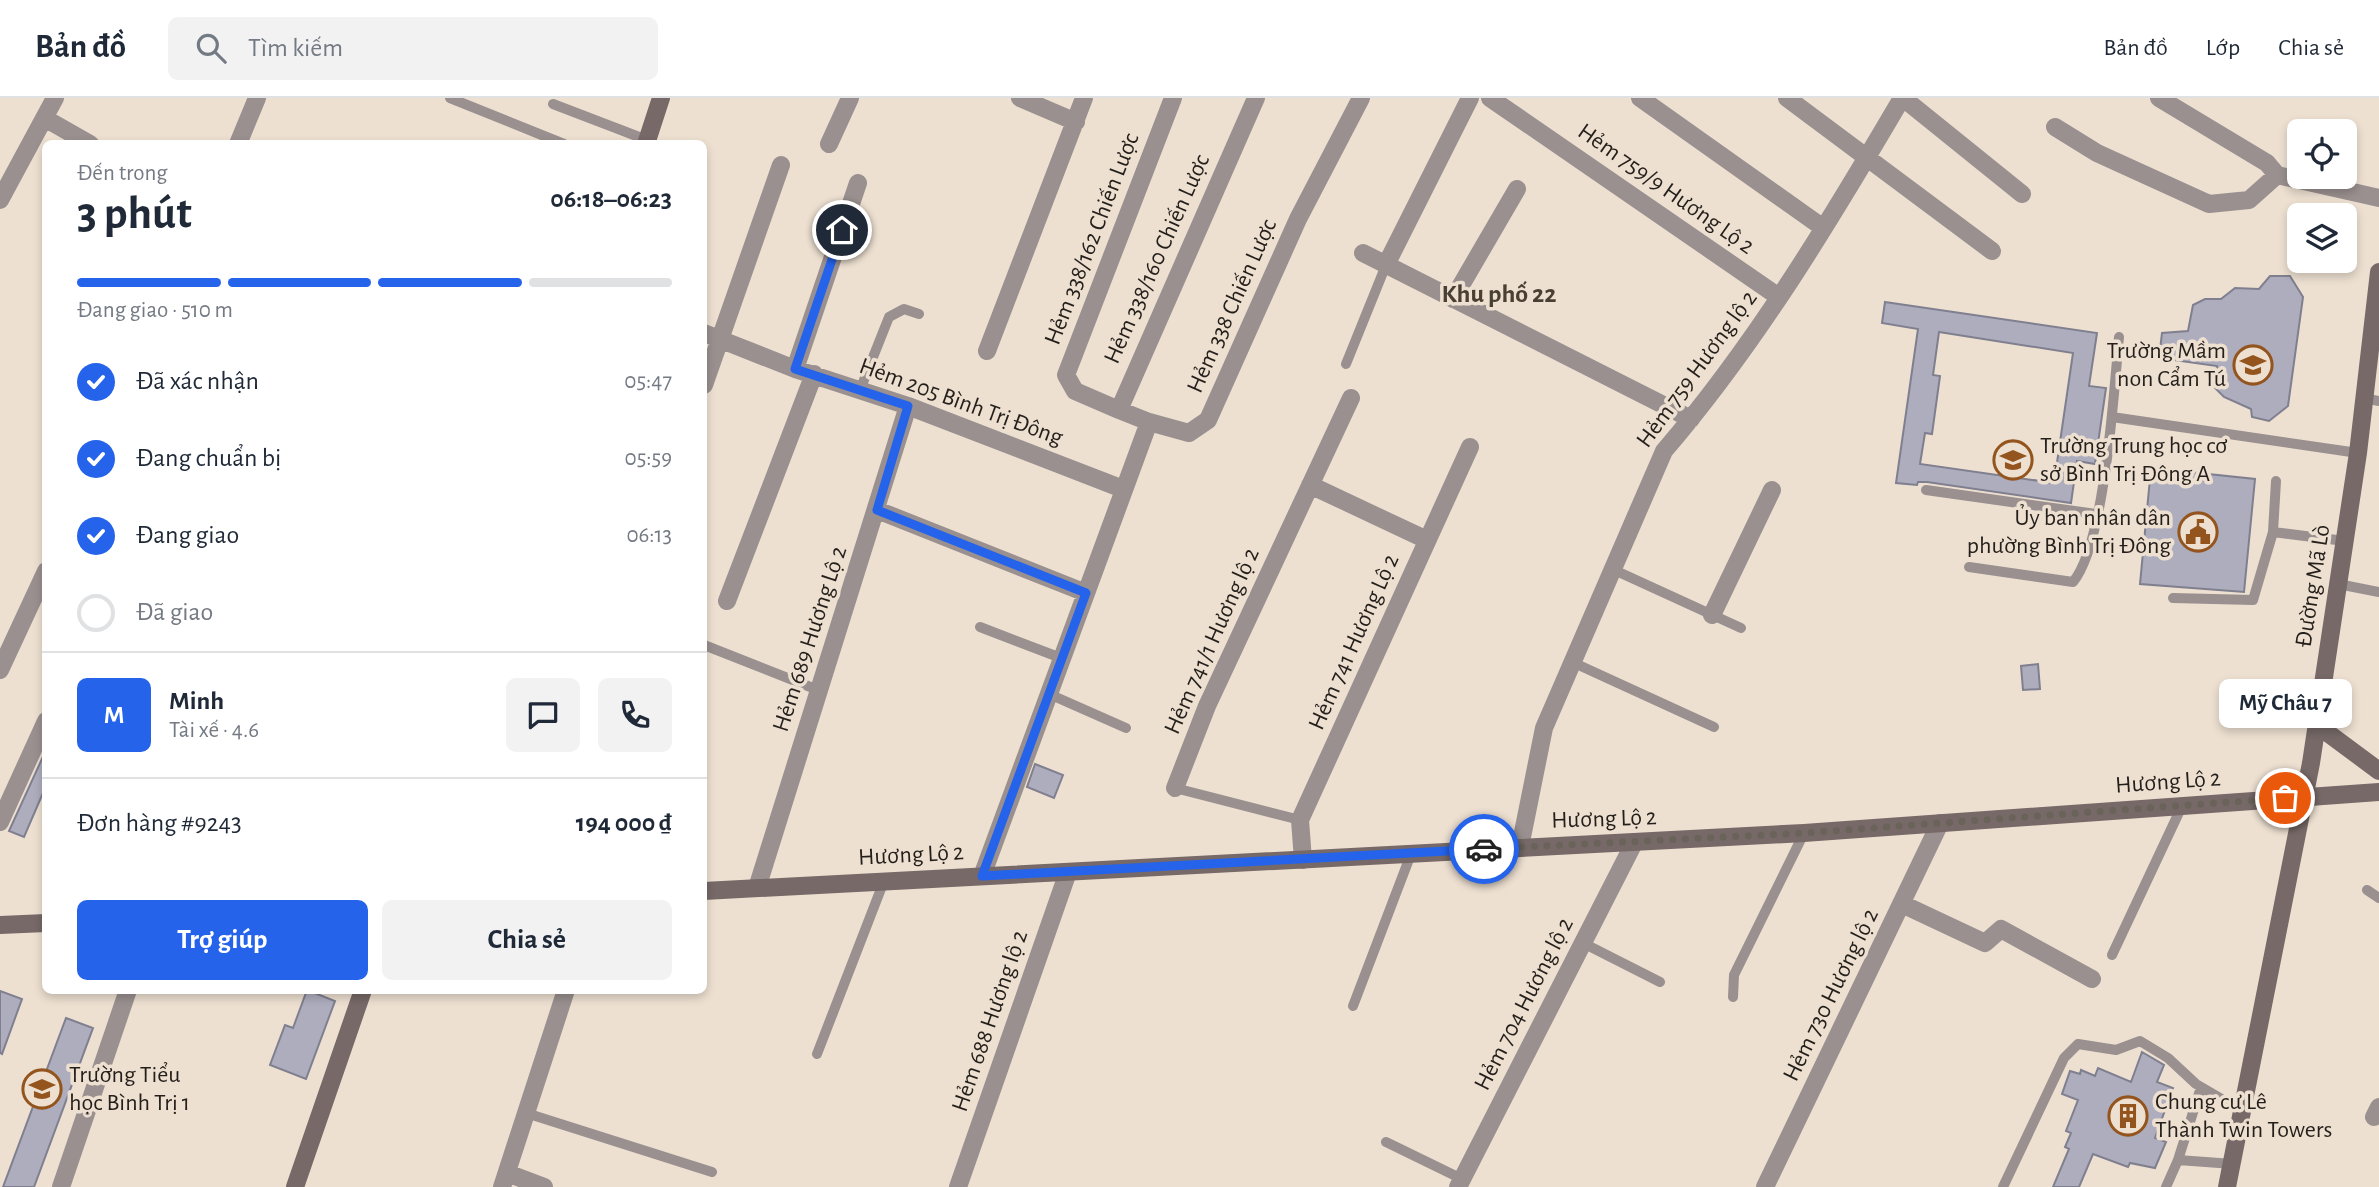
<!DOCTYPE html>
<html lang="vi">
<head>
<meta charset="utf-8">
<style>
  body { margin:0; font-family:"Alegreya Sans",sans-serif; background:#f2f2f3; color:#1f2937; height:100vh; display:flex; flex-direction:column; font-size:26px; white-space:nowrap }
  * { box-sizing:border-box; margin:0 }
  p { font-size:23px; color:#747a83 }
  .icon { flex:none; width:38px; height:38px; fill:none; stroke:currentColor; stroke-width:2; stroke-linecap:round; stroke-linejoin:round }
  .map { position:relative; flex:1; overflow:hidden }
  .drawer { position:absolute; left:42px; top:42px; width:665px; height:854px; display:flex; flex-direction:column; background:#fff; border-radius:10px; box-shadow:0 4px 10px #0003 }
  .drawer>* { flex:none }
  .fabs { position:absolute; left:2287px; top:21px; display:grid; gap:14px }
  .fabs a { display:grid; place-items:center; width:70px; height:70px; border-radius:10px; background:#fff; box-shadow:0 4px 10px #0003; font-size:35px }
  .pin { position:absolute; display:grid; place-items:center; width:60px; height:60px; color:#fff; margin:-30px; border:4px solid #fff; border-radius:50%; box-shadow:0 2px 7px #0007 }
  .courier { position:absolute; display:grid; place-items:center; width:70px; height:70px; margin:-35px; border:5px solid #2563eb; border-radius:50%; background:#fff; color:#222; box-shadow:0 2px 9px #0007 }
  .bubble { position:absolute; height:49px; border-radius:10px; background:#fff; box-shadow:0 4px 10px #0003; font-size:23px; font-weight:700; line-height:49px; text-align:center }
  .headline em { font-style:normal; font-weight:700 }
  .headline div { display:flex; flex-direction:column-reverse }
  .headline { display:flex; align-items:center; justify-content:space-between; height:119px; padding:0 35px }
  h1 { font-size:46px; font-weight:700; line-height:52px }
  .bar { display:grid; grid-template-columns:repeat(4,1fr); gap:10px 7px; align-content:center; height:84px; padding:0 35px }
  .bar i { height:9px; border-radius:5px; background:#e0e1e3 }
  .bar .selected { background:#2563eb }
  .bar p { grid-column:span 4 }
  .line { display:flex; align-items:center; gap:18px; padding:0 35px; border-top:2px solid #e0e1e3 }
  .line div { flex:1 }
  .round { display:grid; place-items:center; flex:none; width:74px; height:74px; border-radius:10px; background:#f2f2f3 }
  ol { padding:0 35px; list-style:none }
  li { display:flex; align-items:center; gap:21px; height:77px }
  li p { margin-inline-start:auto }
  li .icon { padding:7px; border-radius:50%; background:#2563eb; color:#fff; stroke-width:4 }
  li:last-child { color:#747a83 }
  li i { width:38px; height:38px; border:4px solid #e0e1e3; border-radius:50% }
  .action { display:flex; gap:14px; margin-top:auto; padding:14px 35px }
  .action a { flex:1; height:80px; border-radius:10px; background:#2563eb; color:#fff; font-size:28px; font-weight:700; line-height:80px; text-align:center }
  .action a+a { background:#f2f2f3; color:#1f2937 }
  header { display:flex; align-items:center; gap:42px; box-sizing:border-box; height:98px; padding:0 35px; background:#fff; border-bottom:2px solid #e0e1e3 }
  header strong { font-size:33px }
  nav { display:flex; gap:38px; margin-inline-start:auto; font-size:24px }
  .search { width:490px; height:63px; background:#f2f2f3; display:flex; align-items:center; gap:18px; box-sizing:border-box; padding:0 24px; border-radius:10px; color:#747a83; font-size:26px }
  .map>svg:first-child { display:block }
</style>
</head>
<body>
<header>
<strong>Bản đồ</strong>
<div class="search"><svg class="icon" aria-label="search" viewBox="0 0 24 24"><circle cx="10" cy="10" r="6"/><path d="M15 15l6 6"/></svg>Tìm kiếm</div>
<nav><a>Bản đồ</a><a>Lớp</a><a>Chia sẻ</a></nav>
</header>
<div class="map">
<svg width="2379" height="1089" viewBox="0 0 2379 1089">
  <rect width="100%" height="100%" fill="#ede0d1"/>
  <!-- building -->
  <path fill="#adadbe" stroke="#7f7f8f" stroke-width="2" fill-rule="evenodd" d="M2270 178H2290L2303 199 2288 308 2269 323 2252 319 2251 311 2224 299 2214 289 2217 268 2159 260 2162 235 2188 233 2193 207 2205 201H2221L2235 190 2259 191Z
    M1885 204 2097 235 2089 288 2106 290 2095 366 2077 363 2071 405 1927 384H1918L1917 387 1896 385 1918 231 1882 225ZM1939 234 2073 255 2054 385 1920 366 1925 335 1932 336 1940 278 1933 277Z
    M2151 370 2255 381 2244 494 2140 486Z
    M2038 566 2040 591 2023 592 2021 568Z
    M46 652V688L24 739 9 733Z
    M1035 666 1063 677 1054 700 1027 689Z
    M307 892 335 903 306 981 270 967 285 927 293 930Z
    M0 893 22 901 2 956 0 955Z
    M66 920 93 930 34 1089H3Z
    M2142 954 2164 967 2157 984 2173 990 2155 1040 2166 1044 2155 1070 2130 1065 2128 1069 2093 1056 2079 1089H2053L2069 1051 2065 1049 2071 1035 2066 1033 2078 1002 2062 996 2070 973 2080 976 2081 972 2095 978 2098 970 2131 984Z"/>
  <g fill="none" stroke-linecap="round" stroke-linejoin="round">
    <!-- lane -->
    <path stroke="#99908f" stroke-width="10" d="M450 0 564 46
      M553 6 647 42
      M1346 266 1386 167
      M860 292 889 219 904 211 919 216
      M2364 300 2379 303
      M2112 319 2358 355
      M1926 392 2096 416
      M2273 434 2345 443
      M1969 469 2073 484C2105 446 2114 292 2119 239
      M1612 471 1741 530
      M2338 486 2379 494
      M2173 500 2253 502 2273 434 2276 383
      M980 529 1061 560
      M704 547 818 592
      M1572 564 1714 629
      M1049 596 1126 630
      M1175 690 1300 722
      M2367 792 2379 800
      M1583 845 1660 884
      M2112 857 2182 708
      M1733 899 1734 877 1804 735
      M1353 908 1411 756
      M817 956 884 783
      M526 1015 712 1074
      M1386 1044 1462 1081
      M2178 1062 2233 1066
      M2003 1089 2064 960 2078 946 2116 952 2140 943 2168 960 2196 986 2244 1014
      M2166 1089 2178 1062 2201 989"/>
    <!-- street -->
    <path stroke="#99908f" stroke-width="18" d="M1020 0 1076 24
      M1490 0 1779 199
      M1640 0 1822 129
      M1787 0 1992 153
      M1903 0 2022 96
      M2159 0 2267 65 2277 77 2379 100
      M46 21 90 46
      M2055 29 2097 55 2209 106 2249 102 2277 77
      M238 46 257 0
      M829 46 850 0
      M0 102 55 0
      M1363 155 1691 321
      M1386 167 1470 0
      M1453 201 1517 91
      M704 235 795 271 908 308 1123 391
      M987 253 1084 0
      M795 271 858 85
      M704 287 781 67
      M1119 312 1075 293 1066 277 1173 0
      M1149 324 1119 312 1256 0
      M1310 387 1427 442
      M877 412 1086 495
      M727 503 814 276
      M1712 517 1772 392
      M0 572 46 473
      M1175 690 1207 608 1351 300
      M0 724 46 623
      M1520 749 1544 630 1664 353C1756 246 1831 121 1902 0
      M1303 762 1300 722 1470 349
      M982 778 1149 324 1189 335 1208 322 1298 121 1361 0
      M757 790 908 308
      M1902 806 1985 845 2001 831 2092 881
      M2374 1019 2379 1009
      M507 1075 544 1089
      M61 1089 128 892
      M502 1089 566 892
      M958 1089 1068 774
      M1458 1089 1634 745
      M1765 1089 1940 725"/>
    <!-- secondary -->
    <path stroke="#766967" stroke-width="18" d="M646 46 661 0
      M2317 627 2379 673
      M704 793 1804 735 2379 694
      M0 827 46 825
      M295 1089 363 892
      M2227 1089 2311 665 2358 355 2379 174"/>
  </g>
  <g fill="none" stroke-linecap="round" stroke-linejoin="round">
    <!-- done -->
    <path stroke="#6a635a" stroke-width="7" stroke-dasharray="0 12.6" d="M1484 751 1804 735 2285 700"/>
    <!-- route -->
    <path stroke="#2563eb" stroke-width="9" d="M842 132 795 271 908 308 877 412 1086 495 982 778 1484 751"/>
  </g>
  <!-- icons -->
  <defs>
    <g id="school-ring" transform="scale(2.0125)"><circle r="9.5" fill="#ede0d1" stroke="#93541d" stroke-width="1.5"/><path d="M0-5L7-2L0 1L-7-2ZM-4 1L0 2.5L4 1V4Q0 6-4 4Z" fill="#93541d"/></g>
    <g id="civic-ring" transform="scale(2.0125)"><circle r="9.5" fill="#ede0d1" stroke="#93541d" stroke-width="1.5"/><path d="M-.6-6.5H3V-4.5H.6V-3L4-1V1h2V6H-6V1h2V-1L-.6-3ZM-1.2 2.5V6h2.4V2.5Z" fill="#93541d"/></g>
    <g id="building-ring" transform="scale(2.0125)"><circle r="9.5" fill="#ede0d1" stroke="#93541d" stroke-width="1.5"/><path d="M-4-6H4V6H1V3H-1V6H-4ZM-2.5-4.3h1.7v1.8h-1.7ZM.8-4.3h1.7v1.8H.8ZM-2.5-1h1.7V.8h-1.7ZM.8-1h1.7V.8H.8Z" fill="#93541d"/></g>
  </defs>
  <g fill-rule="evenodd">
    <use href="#school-ring" x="2253" y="267"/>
    <use href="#school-ring" x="2013" y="362"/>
    <use href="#civic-ring" x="2198" y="434"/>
    <use href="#school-ring" x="42" y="991"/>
    <use href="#building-ring" x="2128" y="1018"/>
  </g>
  <g text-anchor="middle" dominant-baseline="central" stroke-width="7" stroke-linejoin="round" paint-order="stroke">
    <!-- street labels -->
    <g font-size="24" fill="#241f1a" stroke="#ede0d1">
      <text transform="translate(1666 91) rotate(35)">Hẻm 759/9 Hương Lộ 2</text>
      <text transform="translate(1092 141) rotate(-69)">Hẻm 338/162 Chiến Lược</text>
      <text transform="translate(1157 161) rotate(-66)">Hẻm 338/160 Chiến Lược</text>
      <text transform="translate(1232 208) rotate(-66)">Hẻm 338 Chiến Lược</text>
      <text transform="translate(1697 271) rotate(-54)">Hẻm 759 Hương lộ 2</text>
      <text transform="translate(961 304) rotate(20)">Hẻm 205 Bình Trị Đông</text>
      <text transform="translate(2313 488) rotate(-81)">Đường Mã Lò</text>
      <text transform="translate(810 541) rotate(-72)">Hẻm 689 Hương Lộ 2</text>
      <text transform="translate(1212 543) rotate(-66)">Hẻm 741/1 Hương lộ 2</text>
      <text transform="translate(1354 544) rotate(-66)">Hẻm 741 Hương Lộ 2</text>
      <text transform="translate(2168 684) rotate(-4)">Hương Lộ 2</text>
      <text transform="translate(1604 721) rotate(-2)">Hương Lộ 2</text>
      <text transform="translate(911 757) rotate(-3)">Hương Lộ 2</text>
      <text transform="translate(1831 897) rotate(-64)">Hẻm 730 Hương lộ 2</text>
      <text transform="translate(1524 906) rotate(-63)">Hẻm 704 Hương lộ 2</text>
      <text transform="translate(990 923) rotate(-71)">Hẻm 688 Hương lộ 2</text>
    </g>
    <!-- poi labels -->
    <g font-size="24" fill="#241f1a" stroke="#ede0d1" text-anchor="start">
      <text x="2226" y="253" text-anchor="end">Trường Mầm<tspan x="2226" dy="28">non Cẩm Tú</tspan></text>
      <text x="2040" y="348">Trường Trung học cơ<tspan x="2040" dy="28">sở Bình Trị Đông A</tspan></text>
      <text x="2171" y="420" text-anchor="end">Ủy ban nhân dân<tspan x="2171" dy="28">phường Bình Trị Đông</tspan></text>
      <text x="69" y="977">Trường Tiểu<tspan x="69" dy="28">học Bình Trị 1</tspan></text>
      <text x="2155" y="1004">Chung cư Lê<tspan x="2155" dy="28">Thành Twin Towers</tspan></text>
    </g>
    <!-- neighbourhood labels -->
    <g font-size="26" font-weight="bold" fill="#493f33" stroke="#ede0d1">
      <text x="1499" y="196">Khu phố 22</text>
    </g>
  </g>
</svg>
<div class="fabs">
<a><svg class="icon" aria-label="locate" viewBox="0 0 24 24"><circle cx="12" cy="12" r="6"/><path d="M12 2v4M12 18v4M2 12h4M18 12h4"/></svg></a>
<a><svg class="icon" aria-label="layers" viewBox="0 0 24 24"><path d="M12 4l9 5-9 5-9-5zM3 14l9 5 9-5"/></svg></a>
</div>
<div class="pin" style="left:2285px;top:700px;background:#ea580c"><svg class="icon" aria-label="bag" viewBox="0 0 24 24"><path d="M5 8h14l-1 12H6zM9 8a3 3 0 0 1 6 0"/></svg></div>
<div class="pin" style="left:842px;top:132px;background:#1f2937"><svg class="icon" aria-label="home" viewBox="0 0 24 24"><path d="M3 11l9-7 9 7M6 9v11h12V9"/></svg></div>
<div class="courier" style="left:1484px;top:751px"><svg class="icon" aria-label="car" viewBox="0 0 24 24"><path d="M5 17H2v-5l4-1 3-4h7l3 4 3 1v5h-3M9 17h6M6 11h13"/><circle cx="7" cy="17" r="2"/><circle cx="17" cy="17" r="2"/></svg></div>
<div class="bubble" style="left:2219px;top:581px;width:133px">Mỹ Châu 7</div>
<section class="drawer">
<div class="headline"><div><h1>3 phút</h1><p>Đến trong</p></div><em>06:18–06:23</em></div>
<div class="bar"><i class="selected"></i><i class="selected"></i><i class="selected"></i><i></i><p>Đang giao · 510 m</p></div>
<ol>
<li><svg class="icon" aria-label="check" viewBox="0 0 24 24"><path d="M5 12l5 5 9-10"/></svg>Đã xác nhận<p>05:47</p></li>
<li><svg class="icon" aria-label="check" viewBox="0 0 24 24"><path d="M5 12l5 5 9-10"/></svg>Đang chuẩn bị<p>05:59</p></li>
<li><svg class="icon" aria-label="check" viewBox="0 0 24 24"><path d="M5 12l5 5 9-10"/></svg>Đang giao<p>06:13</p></li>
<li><i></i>Đã giao</li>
</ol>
<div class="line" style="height:126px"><b class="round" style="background:#2563eb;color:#fff">M</b><div><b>Minh</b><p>Tài xế · 4.6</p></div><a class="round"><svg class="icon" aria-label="chat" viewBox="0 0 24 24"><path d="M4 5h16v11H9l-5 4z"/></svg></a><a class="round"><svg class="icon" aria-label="phone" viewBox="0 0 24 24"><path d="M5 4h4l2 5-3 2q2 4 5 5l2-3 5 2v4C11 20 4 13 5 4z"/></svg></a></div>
<div class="line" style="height:91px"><div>Đơn hàng #9243</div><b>194 000 ₫</b></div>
<div class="action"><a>Trợ giúp</a><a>Chia sẻ</a></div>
</section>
</div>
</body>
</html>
